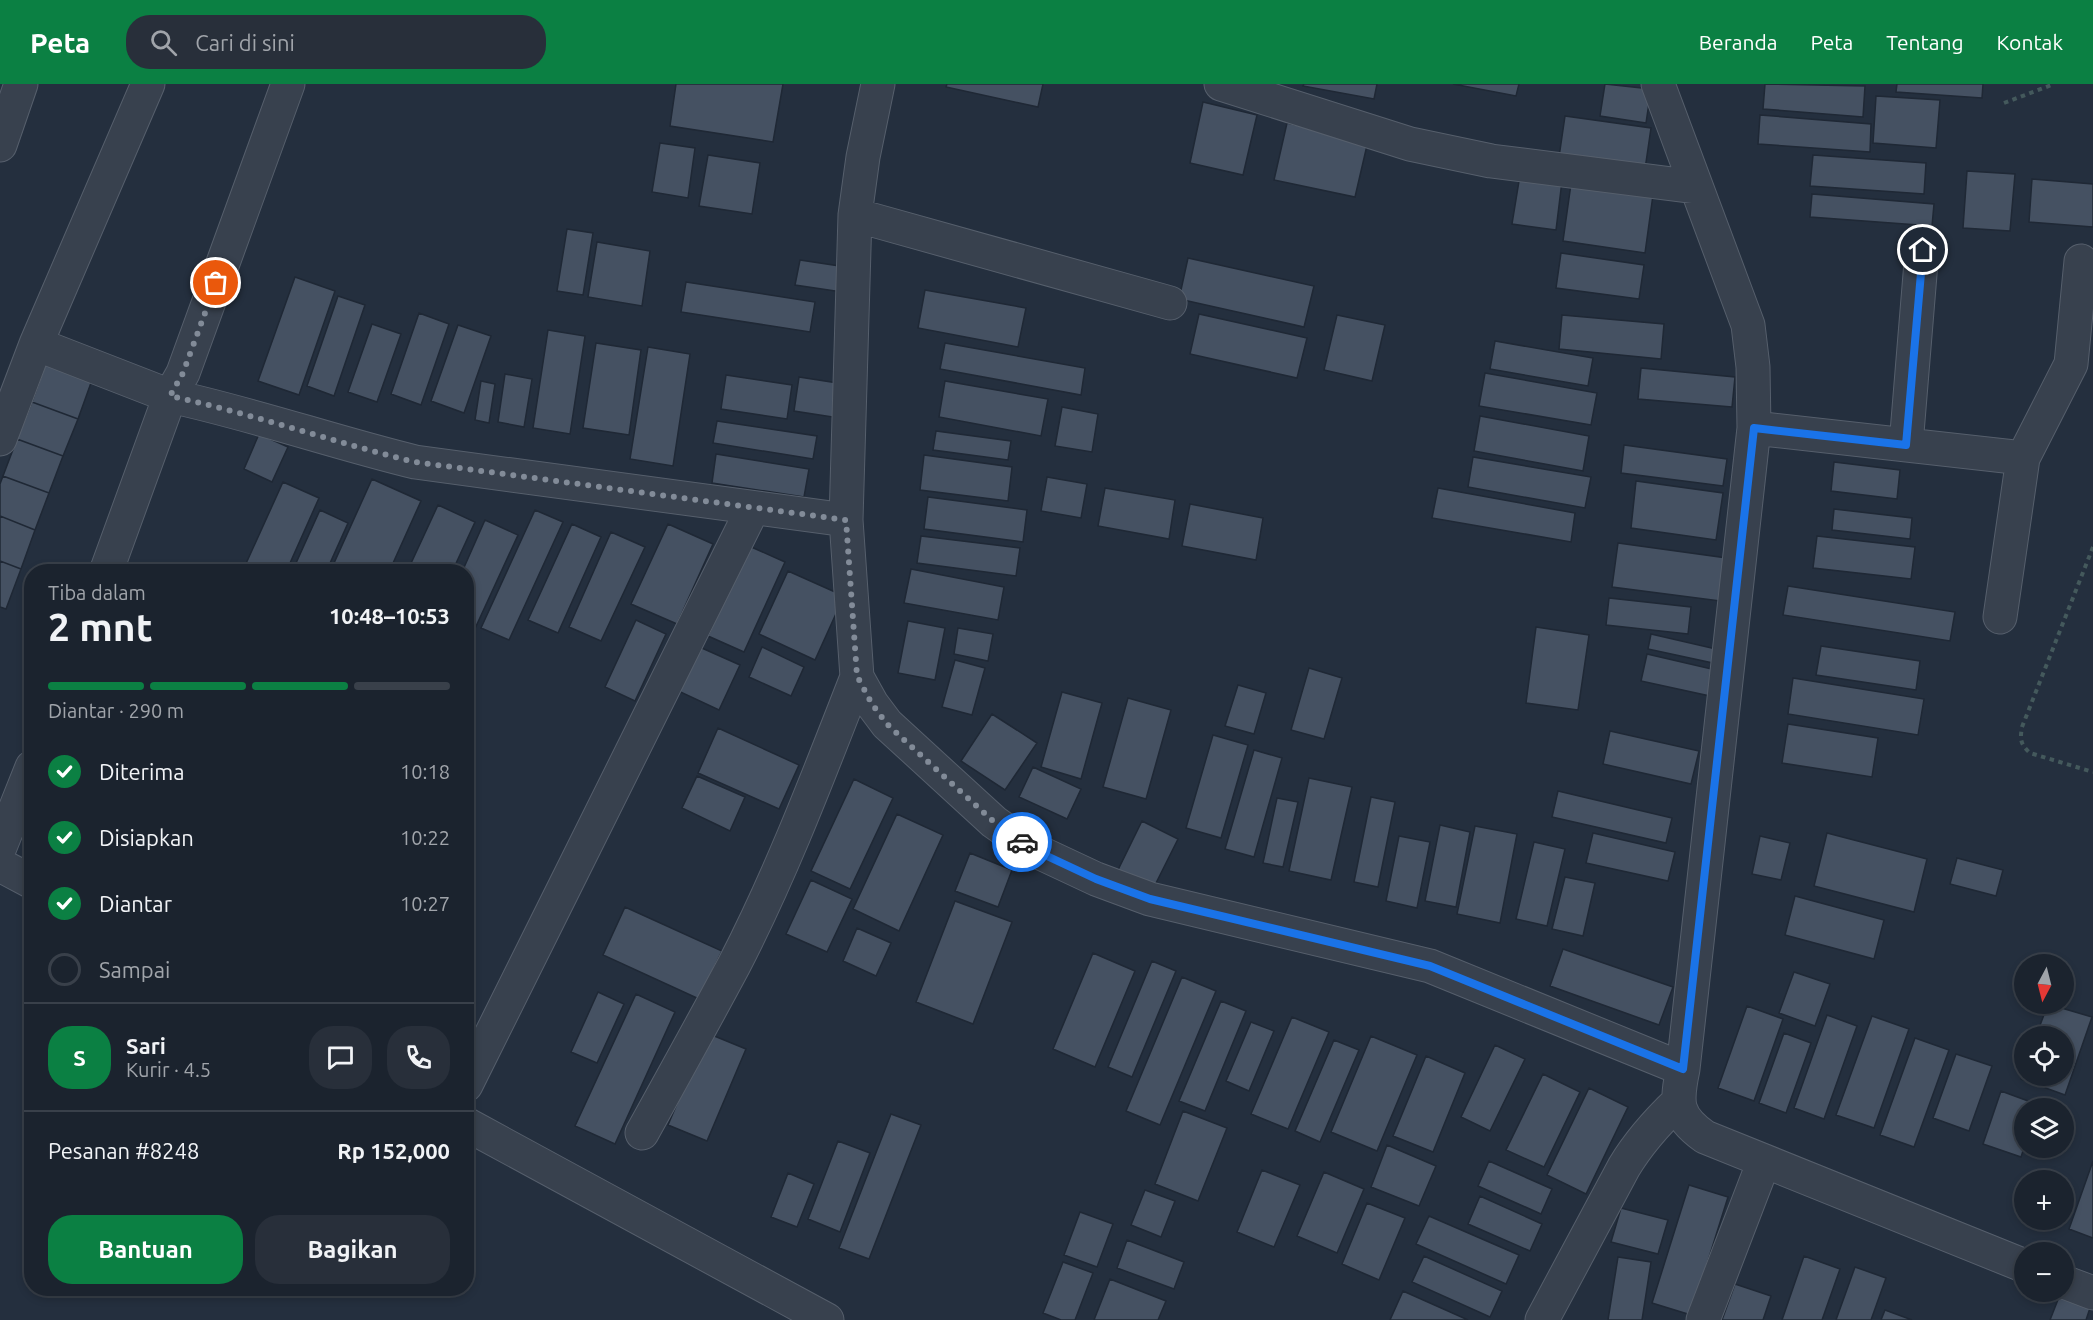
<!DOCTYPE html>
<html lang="id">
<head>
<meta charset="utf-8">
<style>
  body { margin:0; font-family:Ubuntu,sans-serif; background:#282f3a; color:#f1f3f6; height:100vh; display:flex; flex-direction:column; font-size:22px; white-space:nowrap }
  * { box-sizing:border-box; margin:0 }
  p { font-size:20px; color:#a0a4aa }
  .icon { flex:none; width:33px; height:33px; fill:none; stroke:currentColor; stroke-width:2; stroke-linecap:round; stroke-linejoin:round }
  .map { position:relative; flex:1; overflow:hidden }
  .sheet { position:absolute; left:24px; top:480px; width:450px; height:732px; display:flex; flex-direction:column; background:#1b232e; border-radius:24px; box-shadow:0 3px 9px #0003,0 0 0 2px #39404a }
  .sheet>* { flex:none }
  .needle { width:39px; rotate:187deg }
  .tools { position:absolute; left:2014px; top:870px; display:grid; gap:12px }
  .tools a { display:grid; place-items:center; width:60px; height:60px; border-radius:50%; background:#1b232e; box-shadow:0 3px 9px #0003,0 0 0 2px #39404a; font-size:30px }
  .pin { position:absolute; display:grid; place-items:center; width:51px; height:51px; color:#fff; margin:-26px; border:3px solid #fff; border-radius:50%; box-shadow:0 2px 6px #0007 }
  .courier { position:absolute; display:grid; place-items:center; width:60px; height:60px; margin:-30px; border:4px solid #1a73e8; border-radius:50%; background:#fff; color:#222; box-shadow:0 2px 8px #0007 }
  .overview em { font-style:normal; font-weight:700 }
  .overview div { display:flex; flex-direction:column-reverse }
  .overview { display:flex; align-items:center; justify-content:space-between; height:102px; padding:0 24px }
  h1 { font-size:39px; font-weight:700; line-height:45px }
  .bar { display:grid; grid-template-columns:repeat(4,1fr); gap:9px 6px; align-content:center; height:72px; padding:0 24px }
  .bar i { height:8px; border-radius:4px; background:#39404a }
  .bar .active { background:#0b8043 }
  .bar p { grid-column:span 4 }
  .line { display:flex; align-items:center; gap:15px; padding:0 24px; border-top:2px solid #39404a }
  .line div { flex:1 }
  .round { display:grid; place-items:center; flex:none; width:63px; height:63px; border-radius:24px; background:#282f3a }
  ol { padding:0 24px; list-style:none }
  li { display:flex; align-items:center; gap:18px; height:66px }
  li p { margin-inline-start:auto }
  li .icon { padding:6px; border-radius:50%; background:#0b8043; color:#fff; stroke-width:4 }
  li:last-child { color:#a0a4aa }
  li i { width:33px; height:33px; border:3px solid #39404a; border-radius:50% }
  .primary-button { display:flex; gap:12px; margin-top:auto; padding:12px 24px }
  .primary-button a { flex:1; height:69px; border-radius:24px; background:#0b8043; color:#fff; font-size:24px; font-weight:700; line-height:69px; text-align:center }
  .primary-button a+a { background:#282f3a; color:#f1f3f6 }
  header { display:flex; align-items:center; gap:36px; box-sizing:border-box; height:84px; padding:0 30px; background:#0b8043; color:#fff }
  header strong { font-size:28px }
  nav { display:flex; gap:33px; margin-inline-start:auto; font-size:21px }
  .search { width:420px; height:54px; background:#282f3a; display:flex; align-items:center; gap:15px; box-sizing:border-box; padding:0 21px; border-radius:24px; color:#a0a4aa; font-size:22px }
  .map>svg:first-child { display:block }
</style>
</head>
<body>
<header>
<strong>Peta</strong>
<div class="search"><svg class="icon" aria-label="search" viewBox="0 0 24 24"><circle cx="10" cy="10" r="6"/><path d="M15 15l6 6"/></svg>Cari di sini</div>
<nav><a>Beranda</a><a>Peta</a><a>Tentang</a><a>Kontak</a></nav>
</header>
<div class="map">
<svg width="2093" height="1236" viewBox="0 0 2093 1236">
  <rect width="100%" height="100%" fill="#242f3e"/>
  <!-- building -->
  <path fill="#455162" stroke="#1f2835" stroke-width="1.5" d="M676 0H783L773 58 670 42Z
    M947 0H1043L1038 23 946 3Z
    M1304 0H1377L1374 15 1303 2Z
    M1453 0H1519L1516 12Z
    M1605 0 1651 5 1646 39 1600 32Z
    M1765 0 1865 2 1863 33 1763 25Z
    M1897 0H1983L1982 14 1896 8Z
    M1876 12 1940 16 1936 64 1873 59Z
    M1203 18 1257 31 1243 91 1190 79Z
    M1760 31 1871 40 1870 68 1758 60Z
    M1565 32 1651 44 1644 92 1558 80Z
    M1287 39 1368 57 1355 113 1274 96Z
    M660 59 695 64 688 114 652 108Z
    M708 71 760 79 752 130 699 122Z
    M1813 71 1926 79 1924 110 1810 102Z
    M1967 87 2015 90 2010 147 1963 144Z
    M1520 91 1562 97 1556 146 1512 140Z
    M2032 95 2093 100V143L2029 138Z
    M1571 100 1653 111 1645 169 1563 157Z
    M1812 110 1934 120 1932 142 1810 133Z
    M567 145 593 149 583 211 557 207Z
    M597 158 650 167 642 222 588 213Z
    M1561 169 1644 181 1639 215 1556 204Z
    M1188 174 1314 202 1304 243 1179 215Z
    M800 176 846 183 842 208 795 201Z
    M295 193 335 207 299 311 258 297Z
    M686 198 815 218 810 248 681 228Z
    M925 206 1026 224 1018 263 918 244Z
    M338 212 365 221 334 312 307 302Z
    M419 229 449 240 421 321 391 310Z
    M1199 230 1307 254 1297 294 1190 270Z
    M1337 231 1385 241 1372 297 1324 286Z
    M1562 231 1664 240 1661 275 1559 265Z
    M372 240 401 250 377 318 348 308Z
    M458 241 491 252 464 329 431 317Z
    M548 246 585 252 570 350 533 344Z
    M1495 257 1593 274 1588 302 1490 285Z
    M596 259 641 266 629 351 583 344Z
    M945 259 1085 284 1081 311 940 285Z
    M648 263 690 270 673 382 630 375Z
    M46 279 92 296 78 335 32 318Z
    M1641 284 1735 293 1732 323 1638 315Z
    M1485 289 1597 309 1591 341 1479 322Z
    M505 290 532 295 524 343 498 338Z
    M726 291 792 301 787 335 721 325Z
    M799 293 844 300 839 334 794 327Z
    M481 297 495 300 489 339 475 336Z
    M945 297 1048 315 1041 352 939 333Z
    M32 318 78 335 63 372 17 355Z
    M1062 323 1098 330 1092 368 1055 362Z
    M1480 332 1589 352 1583 387 1474 367Z
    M717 337 817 352 813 375 713 359Z
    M936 347 1011 357 1008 376 933 366Z
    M259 350 288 363 272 398 244 385Z
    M17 355 63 372 49 409 3 392Z
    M1624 361 1727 375 1723 402 1621 389Z
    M716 370 809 385 804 413 712 399Z
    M924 371 1012 383 1008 417 920 406Z
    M1473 373 1591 393 1585 424 1468 403Z
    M1834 378 1900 386 1897 415 1831 407Z
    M3 392 49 409 35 446 0 432V400Z
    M1047 393 1087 400 1081 434 1041 427Z
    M372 395 421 417 389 488H330Z
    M1636 397 1723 409 1716 456 1631 444Z
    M283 398 319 414 286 488H251L244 484Z
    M1105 404 1175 416 1169 455 1098 442Z
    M1438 404 1575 429 1571 458 1432 434Z
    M928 413 1027 426 1023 458 924 445Z
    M1190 420 1263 434 1256 476 1182 462Z
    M438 421 475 438 452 488H407Z
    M1834 425 1912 434 1910 455 1832 446Z
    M320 426 348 439 326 488H292Z
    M535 426 563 438 509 556 481 544Z
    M0 432 35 446 21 485 0 477Z
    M485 436 518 451 472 551 466 548V488H462Z
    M572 440 601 453 558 549 528 536Z
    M668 440 713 460 677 540 631 520Z
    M611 448 645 463 601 557 569 543Z
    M921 452 1020 464 1016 492 917 479Z
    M1817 452 1915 463 1911 495 1813 484Z
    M1618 459 1734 475 1728 518 1612 503Z
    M749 462 785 478 744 568 708 552Z
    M0 477 21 485 6 525 0 523Z
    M911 485 1004 503 998 536 904 519Z
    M788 487 844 512 815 576 759 550Z
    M1788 502 1955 528 1950 557 1783 531Z
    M1609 514 1691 523 1688 550 1606 541Z
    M636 536 666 550 635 617 605 603Z
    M908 537 945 544 935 596 898 589Z
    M1536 543 1589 551 1578 626 1526 619Z
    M958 544 993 550 988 577 954 570Z
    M1651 550 1716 565 1713 579 1648 565Z
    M695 561 740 581 719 626 674 605Z
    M1821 562 1920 577 1916 606 1816 591Z
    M762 563 804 583 791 612 749 593Z
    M1647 570 1716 586 1710 612 1641 597Z
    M955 576 985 584 972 631 942 623Z
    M1309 584 1342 594 1324 655 1291 646Z
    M1793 594 1924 615 1918 651 1788 630Z
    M1238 601 1266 609 1254 650 1225 642Z
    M1062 608 1102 619 1081 695 1041 683Z
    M1128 614 1171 626 1146 715 1103 703Z
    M992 630 1037 659 1005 706 961 677Z
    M1788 640 1878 654 1872 693 1782 679Z
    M718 644 799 681 779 725 698 689Z
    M1610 647 1699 667 1691 700 1603 680Z
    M1213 651 1248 661 1221 754 1186 744Z
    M1254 666 1282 674 1254 773 1225 765Z
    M1033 683 1081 705 1067 735 1019 713Z
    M697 692 745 713 730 747 682 724Z
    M1309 694 1352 703 1331 796 1289 787Z
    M854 695 893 714 850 805 811 787Z
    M1558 707 1672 734 1666 759 1552 733Z
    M1371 713 1395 718 1378 803 1354 798Z
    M1277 714 1298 718 1283 783 1263 779Z
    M897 730 943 751 899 847 853 825Z
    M1142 737 1178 755 1153 805 1117 788Z
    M1440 741 1470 748 1456 823 1425 817Z
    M1475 742 1517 750 1500 839 1457 830Z
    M1593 749 1675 768 1668 797 1586 779Z
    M1827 749 1927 775 1914 828 1814 802Z
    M1399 752 1430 758 1417 824 1386 817Z
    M1760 752 1790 759 1781 796 1752 790Z
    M1534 758 1565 765 1547 842 1516 835Z
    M970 769 1012 786 998 823 955 807Z
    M1957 774 2003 786 1996 812 1950 800Z
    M1565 793 1595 799 1583 852 1552 845Z
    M811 796 852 815 827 868 786 850Z
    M1795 812 1884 836 1874 875 1785 851Z
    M955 817 1012 838 973 940 916 918Z
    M625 823 722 867 699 915 603 871Z
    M857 844 891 859 876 892 843 877Z
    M1563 865 1673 903 1659 941 1550 902Z
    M1093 869 1135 887 1095 983 1053 965Z
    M1152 877 1176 887 1132 993 1108 983Z
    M1794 888 1830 900 1815 942 1779 929Z
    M1182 893 1216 907 1160 1041 1126 1027Z
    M598 908 624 920 597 979 571 968Z
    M636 910 675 928 615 1060 575 1042Z
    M1221 917 1246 927 1205 1027 1179 1017Z
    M2048 920 2092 933 2065 1011 2021 995 2025 984V992H2064V952H2036Z
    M1747 922 1783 935 1754 1017 1718 1004Z
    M1827 931 1857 942 1824 1035 1794 1024Z
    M1872 932 1909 945 1874 1044 1836 1031Z
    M1292 933 1329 948 1288 1045 1251 1030Z
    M1251 938 1274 947 1249 1007 1226 997Z
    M707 949 746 965 707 1057 668 1041Z
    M1784 949 1811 959 1786 1029 1759 1019Z
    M1371 952 1417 971 1377 1067 1331 1048Z
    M1915 954 1949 966 1914 1063 1880 1051Z
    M1334 956 1359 966 1320 1058 1295 1047Z
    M1495 961 1525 975 1490 1047 1461 1033Z
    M1956 970 1992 982 1969 1047 1933 1034Z
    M1426 972 1465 989 1433 1068 1393 1052Z
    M1543 990 1580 1008 1544 1083 1506 1066Z
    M1589 1004 1628 1023 1586 1110 1547 1091Z
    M2001 1007 2039 1021 2038 1024H2025V1061L2021 1073 1983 1060Z
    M1183 1027 1227 1044 1198 1117 1155 1100Z
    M891 1030 921 1041 869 1175 839 1164Z
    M838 1057 870 1069 840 1148 808 1135Z
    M1387 1061 1436 1082 1419 1122 1371 1103Z
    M1489 1077 1552 1105 1541 1130 1478 1102Z
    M2093 1077V1154L2069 1145Z
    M1262 1086 1300 1101 1274 1163 1237 1148Z
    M1324 1088 1364 1105 1337 1169 1297 1152Z
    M788 1089 814 1100 797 1143 771 1133Z
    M1689 1101 1728 1113 1691 1231 1652 1219Z
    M1145 1106 1175 1117 1161 1153 1131 1141Z
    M1480 1112 1542 1140 1530 1167 1468 1140Z
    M1367 1119 1405 1134 1379 1196 1342 1180Z
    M1621 1124 1668 1136 1658 1170 1611 1158Z
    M1080 1128 1113 1140 1097 1183 1064 1171Z
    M1429 1132 1519 1171 1506 1200 1416 1160Z
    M1127 1156 1184 1178 1174 1205 1117 1184Z
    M1424 1172 1502 1207 1490 1233 1412 1198Z
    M1804 1172 1840 1185 1822 1236H1782Z
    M1618 1173 1651 1178 1642 1236H1608Z
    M1063 1178 1093 1189 1075 1236H1061L1043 1229Z
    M1855 1183 1886 1194 1871 1236H1836Z
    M1110 1195 1166 1217 1158 1236H1094Z
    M1735 1200 1771 1212 1763 1236H1722Z
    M1403 1207 1468 1236H1390Z
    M2059 1213 2090 1224 2086 1236H2050Z
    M1885 1226 1912 1236H1881Z"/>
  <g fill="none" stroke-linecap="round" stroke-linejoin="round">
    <!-- minor casing -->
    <g stroke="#565f6c" stroke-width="35">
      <path id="minor" d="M148 0 36 260 170 312 183 289 288 0
        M878 0 863 73 855 131 846 436 857 593 872 620 887 640 994 738 1032 765 1096 795 1150 815 1430 882 1683 985
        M1221 0 1410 60 1491 77 1696 103
        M1658 0 1748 241 1753 283 1754 344 1683 985C1676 1018 1675 1032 1705 1053L2025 1182
        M0 61 21 0
        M855 131 1170 219
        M1754 344 2023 374
        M0 355 36 260
        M1906 361 1922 166
        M106 488 170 312C253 330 333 358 415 378L846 436
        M2000 533 2023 374 2071 280 2081 177
        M0 763 32 683
        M0 781 32 798
        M466 1001 753 424
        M466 1040 827 1236
        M642 1049C673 993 704 937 734 881 782 788 819 690 857 593
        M2064 1198 2093 1209
        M1542 1236 1624 1083C1639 1058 1657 1038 1678 1018
        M1703 1236 1764 1077"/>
    </g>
    <!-- path -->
    <path stroke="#44595c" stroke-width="4" stroke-dasharray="4.5 4.5" stroke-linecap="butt" d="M2004 19 2054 0
      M2093 463 2022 643C2020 655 2020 660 2030 669L2093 688"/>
    <!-- minor -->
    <use href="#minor" stroke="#38414e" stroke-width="33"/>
  </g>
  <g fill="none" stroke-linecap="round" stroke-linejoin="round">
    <!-- done -->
    <path stroke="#828b98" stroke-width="6" stroke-dasharray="0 10.8" d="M216 199 183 289 170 312C253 330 333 358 415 378L846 436 857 592 872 620 887 640 902 654 994 738 1022 758"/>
    <!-- route -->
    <path stroke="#1a73e8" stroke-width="8" d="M1022 758 1032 765 1096 795 1150 815 1430 882 1683 985 1754 344 1906 361 1923 166"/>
  </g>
</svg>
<div class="tools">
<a><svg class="needle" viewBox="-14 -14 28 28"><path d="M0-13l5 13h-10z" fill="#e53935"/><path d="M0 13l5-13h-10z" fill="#a0a4aa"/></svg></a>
<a><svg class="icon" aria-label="locate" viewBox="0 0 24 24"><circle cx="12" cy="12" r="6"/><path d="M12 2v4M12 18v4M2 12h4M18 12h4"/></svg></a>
<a><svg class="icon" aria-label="layers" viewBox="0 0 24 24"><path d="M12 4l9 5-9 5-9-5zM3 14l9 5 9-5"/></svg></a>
<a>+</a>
<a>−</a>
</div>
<div class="pin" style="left:216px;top:199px;background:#ea580c"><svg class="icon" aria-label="bag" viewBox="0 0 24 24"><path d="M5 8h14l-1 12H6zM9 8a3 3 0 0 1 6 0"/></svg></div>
<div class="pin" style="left:1923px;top:166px;background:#1f2937"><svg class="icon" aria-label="home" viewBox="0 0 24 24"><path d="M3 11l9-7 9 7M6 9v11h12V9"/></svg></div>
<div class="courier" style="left:1022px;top:758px"><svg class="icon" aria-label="car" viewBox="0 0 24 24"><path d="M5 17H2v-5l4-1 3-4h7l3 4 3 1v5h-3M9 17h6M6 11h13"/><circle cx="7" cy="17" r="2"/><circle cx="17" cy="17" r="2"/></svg></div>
<section class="sheet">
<div class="overview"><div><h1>2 mnt</h1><p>Tiba dalam</p></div><em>10:48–10:53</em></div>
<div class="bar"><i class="active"></i><i class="active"></i><i class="active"></i><i></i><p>Diantar · 290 m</p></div>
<ol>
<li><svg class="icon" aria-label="check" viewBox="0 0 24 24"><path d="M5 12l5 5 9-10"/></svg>Diterima<p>10:18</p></li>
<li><svg class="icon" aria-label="check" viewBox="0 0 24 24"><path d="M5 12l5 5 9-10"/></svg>Disiapkan<p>10:22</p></li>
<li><svg class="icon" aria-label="check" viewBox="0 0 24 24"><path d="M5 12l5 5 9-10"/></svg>Diantar<p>10:27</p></li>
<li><i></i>Sampai</li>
</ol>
<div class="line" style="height:108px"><b class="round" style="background:#0b8043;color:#fff">S</b><div><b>Sari</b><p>Kurir · 4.5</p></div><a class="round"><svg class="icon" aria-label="chat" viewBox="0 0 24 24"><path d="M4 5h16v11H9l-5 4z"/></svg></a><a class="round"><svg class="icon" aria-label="phone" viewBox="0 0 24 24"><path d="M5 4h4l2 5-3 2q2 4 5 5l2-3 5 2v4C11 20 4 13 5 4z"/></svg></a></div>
<div class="line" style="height:78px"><div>Pesanan #8248</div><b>Rp 152,000</b></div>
<div class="primary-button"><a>Bantuan</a><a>Bagikan</a></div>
</section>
</div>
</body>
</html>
